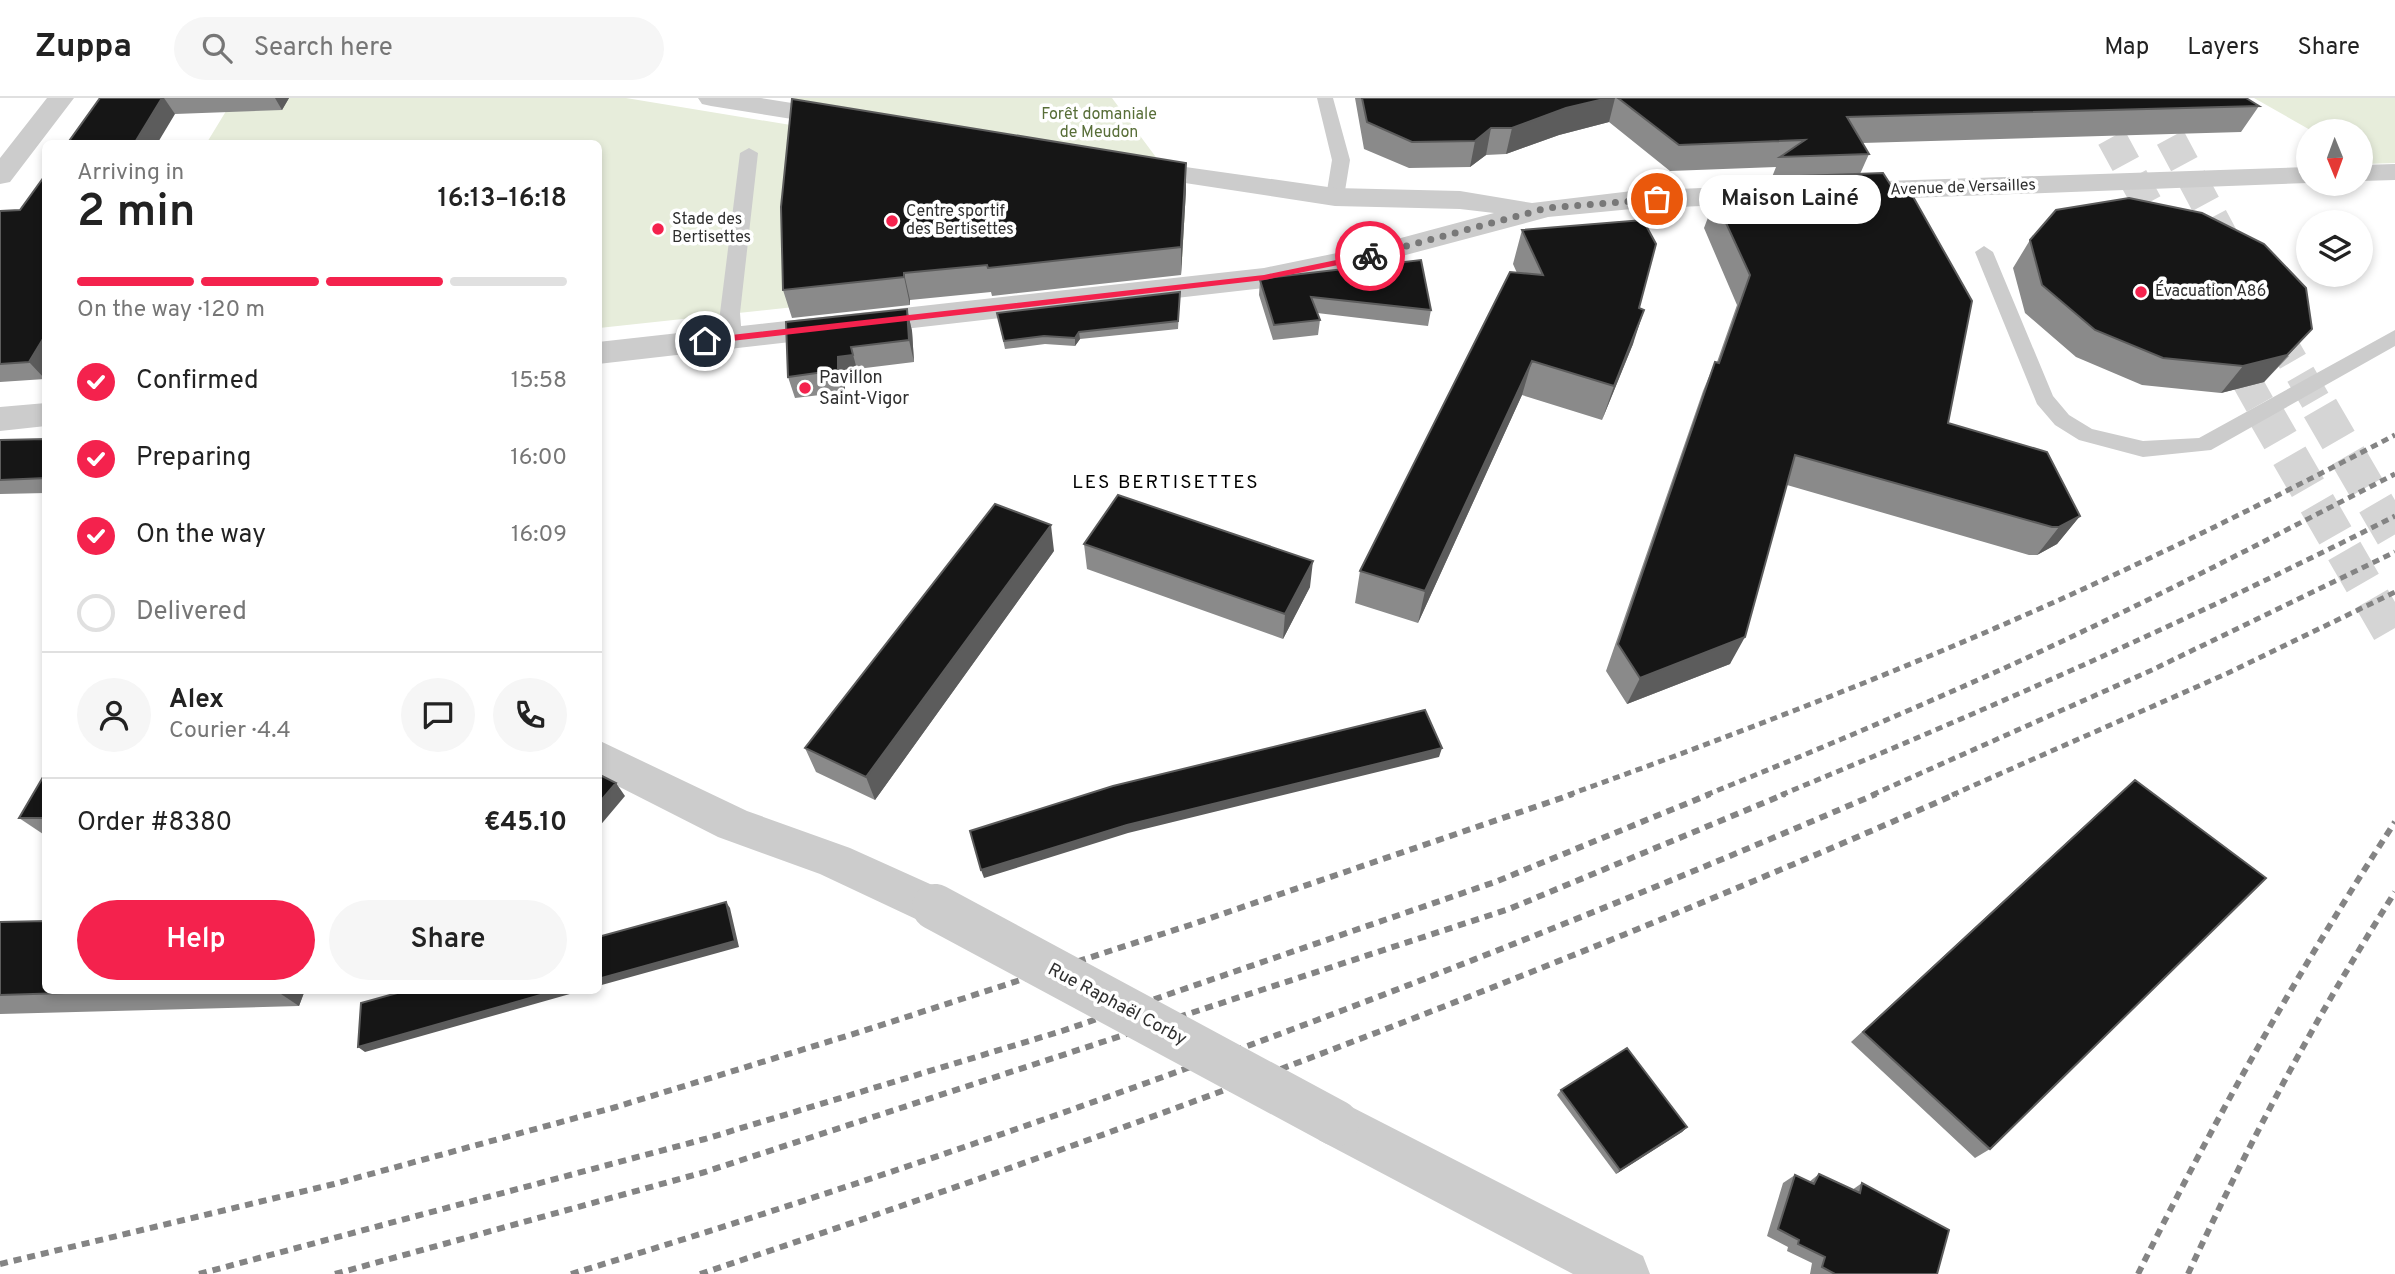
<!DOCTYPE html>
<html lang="en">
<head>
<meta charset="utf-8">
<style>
  body { margin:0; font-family:Overpass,sans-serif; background:#f6f6f6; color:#222; height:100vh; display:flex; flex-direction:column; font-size:26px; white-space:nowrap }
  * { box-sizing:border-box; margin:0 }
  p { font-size:23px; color:#767676 }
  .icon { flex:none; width:38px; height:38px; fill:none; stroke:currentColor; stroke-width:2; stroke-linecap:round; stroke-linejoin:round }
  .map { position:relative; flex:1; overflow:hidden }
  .panel { position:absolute; left:42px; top:42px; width:560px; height:854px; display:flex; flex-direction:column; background:#fff; border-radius:10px; box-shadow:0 4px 10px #0003 }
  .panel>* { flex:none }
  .needle { width:46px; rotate:179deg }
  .controls { position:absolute; left:2296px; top:21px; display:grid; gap:14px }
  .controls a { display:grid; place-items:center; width:77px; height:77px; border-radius:50%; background:#fff; box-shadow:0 4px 10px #0003; font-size:35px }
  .pin { position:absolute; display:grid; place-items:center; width:60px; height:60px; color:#fff; margin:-30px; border:4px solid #fff; border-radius:50%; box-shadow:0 2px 7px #0007 }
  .courier { position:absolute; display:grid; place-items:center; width:70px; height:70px; margin:-35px; border:5px solid #f4224d; border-radius:50%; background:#fff; color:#222; box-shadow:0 2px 9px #0007 }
  .bubble { position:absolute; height:49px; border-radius:24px; background:#fff; box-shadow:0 4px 10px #0003; font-size:23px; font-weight:600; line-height:49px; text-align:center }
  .overview em { font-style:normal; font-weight:600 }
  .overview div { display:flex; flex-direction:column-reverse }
  .overview { display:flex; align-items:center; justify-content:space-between; height:119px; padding:0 35px }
  h1 { font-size:46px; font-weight:600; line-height:52px }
  .bar { display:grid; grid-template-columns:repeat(4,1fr); gap:10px 7px; align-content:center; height:84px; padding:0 35px }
  .bar i { height:9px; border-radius:5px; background:#e0e0e0 }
  .bar .active { background:#f4224d }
  .bar p { grid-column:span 4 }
  .line { display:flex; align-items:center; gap:18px; padding:0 35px; border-top:2px solid #e0e0e0 }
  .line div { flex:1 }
  .round { display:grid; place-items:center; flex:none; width:74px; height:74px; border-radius:37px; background:#f6f6f6 }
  ol { padding:0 35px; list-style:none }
  li { display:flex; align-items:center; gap:21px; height:77px }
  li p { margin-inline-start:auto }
  li .icon { padding:7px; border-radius:50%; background:#f4224d; color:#fff; stroke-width:4 }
  li:last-child { color:#767676 }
  li i { width:38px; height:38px; border:4px solid #e0e0e0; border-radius:50% }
  .primary-button { display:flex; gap:14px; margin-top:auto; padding:14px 35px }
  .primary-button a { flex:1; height:80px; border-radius:42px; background:#f4224d; color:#fff; font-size:28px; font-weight:600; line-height:80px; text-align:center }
  .primary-button a+a { background:#f6f6f6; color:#222 }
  header { display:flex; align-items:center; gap:42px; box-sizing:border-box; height:98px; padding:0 35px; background:#fff; border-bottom:2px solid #e0e0e0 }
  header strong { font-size:33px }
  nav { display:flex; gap:38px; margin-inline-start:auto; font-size:24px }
  .search { width:490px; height:63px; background:#f6f6f6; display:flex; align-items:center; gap:18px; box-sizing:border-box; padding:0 24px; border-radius:38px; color:#767676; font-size:26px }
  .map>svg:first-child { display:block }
</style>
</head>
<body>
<header>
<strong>Zuppa</strong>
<div class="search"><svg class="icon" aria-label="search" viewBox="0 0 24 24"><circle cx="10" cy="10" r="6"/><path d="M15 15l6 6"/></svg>Search here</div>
<nav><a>Map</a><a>Layers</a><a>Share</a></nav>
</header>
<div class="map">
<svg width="2395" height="1176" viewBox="0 0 2395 1176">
  <rect width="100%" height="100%" fill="#fff"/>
  <!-- green -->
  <path fill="#e7eddb" d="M234 0H626L1186 92 1182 167 599 230 598 46H206Z
    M790 0H1112L1158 62Z
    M2254 0H2395V65L2365 66 2361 63V33H2312Z"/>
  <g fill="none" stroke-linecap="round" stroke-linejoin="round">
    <!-- motorway-tunnel-far1 -->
    <path stroke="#d5d5d5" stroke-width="30" stroke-dasharray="30 15" stroke-linecap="butt" d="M2090 0 2171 149
      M2149 0 2249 187 2321 312
      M2223 241 2263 312"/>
    <!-- motorway-tunnel -->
    <path stroke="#d5d5d5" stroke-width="37" stroke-dasharray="37 18" stroke-linecap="butt" d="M2262 310 2395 541
      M2320 310 2395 439"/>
    <!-- service -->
    <path fill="#ccc" fill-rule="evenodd" d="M1317 0H1333L1350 62 1344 99 1335 104 1326 99 1332 62Z
      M749 50 758 55 740 215 742 240 739 245H725L722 240 720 215 740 55Z
      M1984 148 1993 154 2053 298 2069 317 2092 331 2143 343 2199 340 2395 232V248L2211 352 2143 359 2079 342 2055 327 2037 306 1975 154Z"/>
    <!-- minor -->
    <path fill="#ccc" fill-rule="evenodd" d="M47 0H74L10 84 0 86V60Z
      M598 642 747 713 850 750 950 795 957 809 950 823 935 829 920 823 820 776 718 739 598 678Z
      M1336 1001 1643 1158 1650 1176H1573L1319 1042 1312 1025 1319 1008Z"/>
    <!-- tertiary -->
    <path fill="#ccc" fill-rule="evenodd" d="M698 0H761L842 13 851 15 855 21 851 27 842 29 711 8 702 6Z
      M1136 62 1335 90 1460 93 1532 105 1632 93 1771 87 1781 90 1785 96 1781 102 1771 105 1632 111 1548 119 1372 166 1264 190 598 266V244L1264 170 1371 148 1494 115 1460 111 1335 108 1126 76 1122 70 1126 64Z
      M2395 66V82L2361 83V67Z
      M2308 69V85L1856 102 1846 99 1842 93 1846 87 1856 84Z
      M46 305V328L0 333V309Z"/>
    <!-- rail-far1 -->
    <path stroke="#848484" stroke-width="5" stroke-dasharray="7 5" stroke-linecap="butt" d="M1568 697C1749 632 1930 562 2105 481 2203 436 2299 387 2395 337
      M1706 697C1808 656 1909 613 2009 568 2140 508 2267 442 2395 376
      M1781 697C1989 611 2195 520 2395 418
      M1872 697 2152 572 2395 454
      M1952 697 2228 575 2395 494"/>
    <!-- rail -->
    <path stroke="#848484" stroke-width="6" stroke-dasharray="8 6" stroke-linecap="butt" d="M0 1166 334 1086 616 1009 863 933 1190 827 1573 696
      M199 1176 705 1041 1062 933 1495 784 1710 696
      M335 1176 705 1074 1509 811 1785 696
      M571 1176C1016 1041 1449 880 1876 696
      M700 1176C1126 1035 1545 877 1956 696
      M2138 1176C2215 1020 2300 870 2395 724
      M2188 1176C2249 1044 2317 917 2395 794"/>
    <!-- minor-bridge -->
    <path stroke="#ccc" stroke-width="46" d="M935 809 1336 1025"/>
  </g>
  <!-- wall -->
  <path fill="#8a8a8a" d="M100 0H289L282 12 175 16Z
    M1355 0H2246L2259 8 2241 34 1862 45 1869 56 1860 76 1948 325 2080 418 2057 446 2037 457H2029L1787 387 1730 566 1627 606 1606 573 1703 293 1715 264H1717L1737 207 1704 130 1715 101 1772 79 1776 69 1670 73 1609 24 1559 37 1506 56 1486 57 1470 69 1409 70 1364 51Z
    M1186 65V92L1181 177 992 198 991 194 910 202V207L792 220 783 192Z
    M46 76V280L45 281 0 284V113L20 112Z
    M1522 132 1639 210 1633 246 1602 322 1522 297 1418 525 1355 505 1360 473 1517 175 1513 166Z
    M2030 142 2289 258 2264 284 2221 295 2142 287 2076 259 2025 215 2013 170Z
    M1260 182 1431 212 1428 228 1317 215 1320 222 1318 237 1273 242 1259 197Z
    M1180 194 1178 231 1080 241 1075 248 1045 246 1005 251 997 215Z
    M907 211 912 233 914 264 857 271 859 279 845 281V294L795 300 788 279Z
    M46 341V395L0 396V342Z
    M1084 446 1310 489 1283 541 1087 471Z
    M1054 453 875 702 816 674 805 650Z
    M46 674V738L19 720Z
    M2120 695 1990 1051 1975 1060 1851 944Z
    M0 824 46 892H305L299 908 0 916Z
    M1561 992 1687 1029 1682 1034 1616 1076 1557 997Z
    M1819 1076 1852 1092 1862 1085 1937 1176H1810L1812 1165 1787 1153 1788 1149 1767 1138 1783 1085 1795 1077 1809 1084Z"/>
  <!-- shaded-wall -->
  <path fill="#5c5c5c" d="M162 0H164L175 16 157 46H134Z
    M275 0H289L282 12Z
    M1608 0H1615L1609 24 1559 37 1506 56 1512 30 1566 10Z
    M1491 30 1486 57 1470 69 1475 43Z
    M1186 65V92L1181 177V149Z
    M904 175 910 202V207L904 179Z
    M907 211 912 233 914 264 909 242Z
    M1644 212 1633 246 1602 322 1614 288Z
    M2312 231 2264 284 2221 295 2243 268Z
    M1079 234 1080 241 1075 248V240Z
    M46 236V280L45 281 29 264Z
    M851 249 859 279 845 281V294L838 272V259Z
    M1532 263 1522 297 1418 525 1425 493Z
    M2080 418 2057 446 2037 457 2059 429Z
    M1051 427 1054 453 875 702 866 679Z
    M1313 463 1310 489 1283 541 1285 516Z
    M1745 539 1730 566 1627 606 1640 580Z
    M1442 650 1439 659 1128 735 984 780 981 772 1127 727Z
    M616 685 625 698 598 730V706Z
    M726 804 730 810 739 849 598 888V881Z
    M275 892H305L299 908Z
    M558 892H584L365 954 358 949Z
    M1687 1029 1682 1034 1616 1076 1620 1072Z"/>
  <!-- building -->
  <path fill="#161616" stroke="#5c5c5c" stroke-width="2" d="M100 0H162L134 46H67Z
    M1362 0H1608L1566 10 1512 30H1491L1475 43 1412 44 1367 24Z
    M1618 0H2246L2259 8 1847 19 1869 56 1780 59 1805 42 1679 47Z
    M792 1 1186 65 1181 149 988 170 987 167 904 175V179L783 192 781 109Z
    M1883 75 1892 89 1907 88 1972 203 1948 325 2047 354 2080 418 2059 429H2052L1795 357 1745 539 1640 580 1618 546 1715 264 1719 265 1750 177 1715 101 1746 80Z
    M46 76V236L29 264 0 266V113L20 112Z
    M2129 100 2202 115 2264 146 2306 190 2312 231 2287 257 2243 268 2163 260 2095 232 2042 187 2030 142 2056 112Z
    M1643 122 1656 146 1639 210 1644 212 1614 288 1532 263 1425 493 1360 473 1510 174 1543 177 1522 132Z
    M1421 162 1431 212 1311 199 1320 222 1274 227 1260 182 1275 179Z
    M1180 194 1178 223 1079 234 1075 240 1044 238 1004 243 997 215Z
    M907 211 909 242 851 249 853 257 838 259V272L788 279 786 224Z
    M46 341V380L0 382V342Z
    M1118 397 1313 463 1285 516 1084 446Z
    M995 406 1051 427 866 679 805 650Z
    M1425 612 1442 650 1127 727 981 772 970 733 1113 688Z
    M46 674V720H19Z
    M598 676 616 685 598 706Z
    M2135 682 2266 780 1990 1051 1863 934Z
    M726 804 735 843 598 881V839Z
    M46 823V892H164L0 897V824Z
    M408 892H558L358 949 361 905Z
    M1627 950 1687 1029 1620 1072 1561 992Z
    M1819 1076 1860 1095 1862 1085 1949 1132 1937 1176H1835L1822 1169 1825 1159 1798 1146 1799 1142 1778 1131 1795 1077 1814 1086Z"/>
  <!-- route -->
  <path fill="#f4224d" d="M1370 155 1373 156V160L1264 182 705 246 700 243 705 240 1264 177Z"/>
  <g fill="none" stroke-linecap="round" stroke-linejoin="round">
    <!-- done -->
    <path stroke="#787878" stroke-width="7" stroke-dasharray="0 12.6" d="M1370 158 1547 110 1657 101"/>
  </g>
  <!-- markers -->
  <g fill="#f4224d" stroke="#fff" stroke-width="2.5">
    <circle cx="892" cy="123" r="7"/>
    <circle cx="658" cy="131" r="7"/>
    <circle cx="2141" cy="194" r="7"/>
    <circle cx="805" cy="290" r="7"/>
  </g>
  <g text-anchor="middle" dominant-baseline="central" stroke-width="7" stroke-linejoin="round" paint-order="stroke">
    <!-- far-park labels -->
    <g font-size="16" fill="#586e38" stroke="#fff">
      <text x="1099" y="17">Forêt domaniale<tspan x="1099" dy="18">de Meudon</tspan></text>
    </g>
    <!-- far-street labels -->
    <g font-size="16" fill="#2f2f2f" stroke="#fff">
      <text transform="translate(1963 90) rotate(-2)">Avenue de Versailles</text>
    </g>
    <!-- far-poi labels -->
    <g font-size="16" fill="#2f2f2f" stroke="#fff" text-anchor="start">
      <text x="906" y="114">Centre sportif<tspan x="906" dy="18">des Bertisettes</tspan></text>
      <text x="672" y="122">Stade des<tspan x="672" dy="18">Bertisettes</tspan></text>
      <text x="2155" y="194">Évacuation A86</text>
    </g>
    <!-- poi labels -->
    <g font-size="18" fill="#2f2f2f" stroke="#fff" text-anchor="start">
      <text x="819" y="280">Pavillon<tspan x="819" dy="21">Saint-Vigor</tspan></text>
    </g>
    <!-- street labels -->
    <g font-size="18" fill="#2f2f2f" stroke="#fff">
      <text transform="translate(1117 907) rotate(28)">Rue Raphaël Corby</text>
    </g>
    <!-- neighbourhood labels -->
    <g font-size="19" letter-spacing="2" fill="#000" stroke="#fff">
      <text x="1166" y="385">LES BERTISETTES</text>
    </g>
  </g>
</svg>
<div class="controls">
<a><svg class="needle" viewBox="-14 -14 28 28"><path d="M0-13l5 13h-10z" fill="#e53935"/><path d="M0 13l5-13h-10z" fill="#767676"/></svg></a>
<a><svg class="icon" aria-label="layers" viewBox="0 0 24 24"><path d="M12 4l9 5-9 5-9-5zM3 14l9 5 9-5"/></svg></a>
</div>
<div class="pin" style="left:1657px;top:101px;background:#ea580c"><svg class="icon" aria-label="bag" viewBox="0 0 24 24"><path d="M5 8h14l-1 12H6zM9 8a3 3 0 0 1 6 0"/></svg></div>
<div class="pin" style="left:705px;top:243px;background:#1f2937"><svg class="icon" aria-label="home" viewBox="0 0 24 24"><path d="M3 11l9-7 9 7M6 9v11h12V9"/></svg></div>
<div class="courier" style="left:1370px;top:158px"><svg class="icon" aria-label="bike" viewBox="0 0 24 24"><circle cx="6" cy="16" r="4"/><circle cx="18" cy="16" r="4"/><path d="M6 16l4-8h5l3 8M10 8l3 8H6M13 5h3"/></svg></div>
<div class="bubble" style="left:1699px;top:77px;width:182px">Maison Lainé</div>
<section class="panel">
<div class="overview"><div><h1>2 min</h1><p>Arriving in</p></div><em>16:13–16:18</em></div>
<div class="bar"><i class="active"></i><i class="active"></i><i class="active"></i><i></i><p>On the way · 120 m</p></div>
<ol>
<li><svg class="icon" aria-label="check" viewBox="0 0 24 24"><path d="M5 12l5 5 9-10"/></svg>Confirmed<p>15:58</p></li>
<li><svg class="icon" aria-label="check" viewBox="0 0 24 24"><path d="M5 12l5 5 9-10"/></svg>Preparing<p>16:00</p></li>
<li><svg class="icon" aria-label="check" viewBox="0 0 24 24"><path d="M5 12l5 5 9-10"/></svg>On the way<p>16:09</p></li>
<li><i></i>Delivered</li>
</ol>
<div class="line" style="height:126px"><a class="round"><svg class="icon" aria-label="person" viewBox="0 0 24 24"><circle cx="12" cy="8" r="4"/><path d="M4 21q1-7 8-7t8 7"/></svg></a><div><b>Alex</b><p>Courier · 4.4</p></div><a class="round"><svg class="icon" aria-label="chat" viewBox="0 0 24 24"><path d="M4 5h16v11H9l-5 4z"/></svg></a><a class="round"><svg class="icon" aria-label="phone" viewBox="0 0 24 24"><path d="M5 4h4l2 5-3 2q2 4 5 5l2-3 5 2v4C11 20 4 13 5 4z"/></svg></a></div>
<div class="line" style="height:91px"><div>Order #8380</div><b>€45.10</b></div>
<div class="primary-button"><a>Help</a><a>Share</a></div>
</section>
</div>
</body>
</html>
